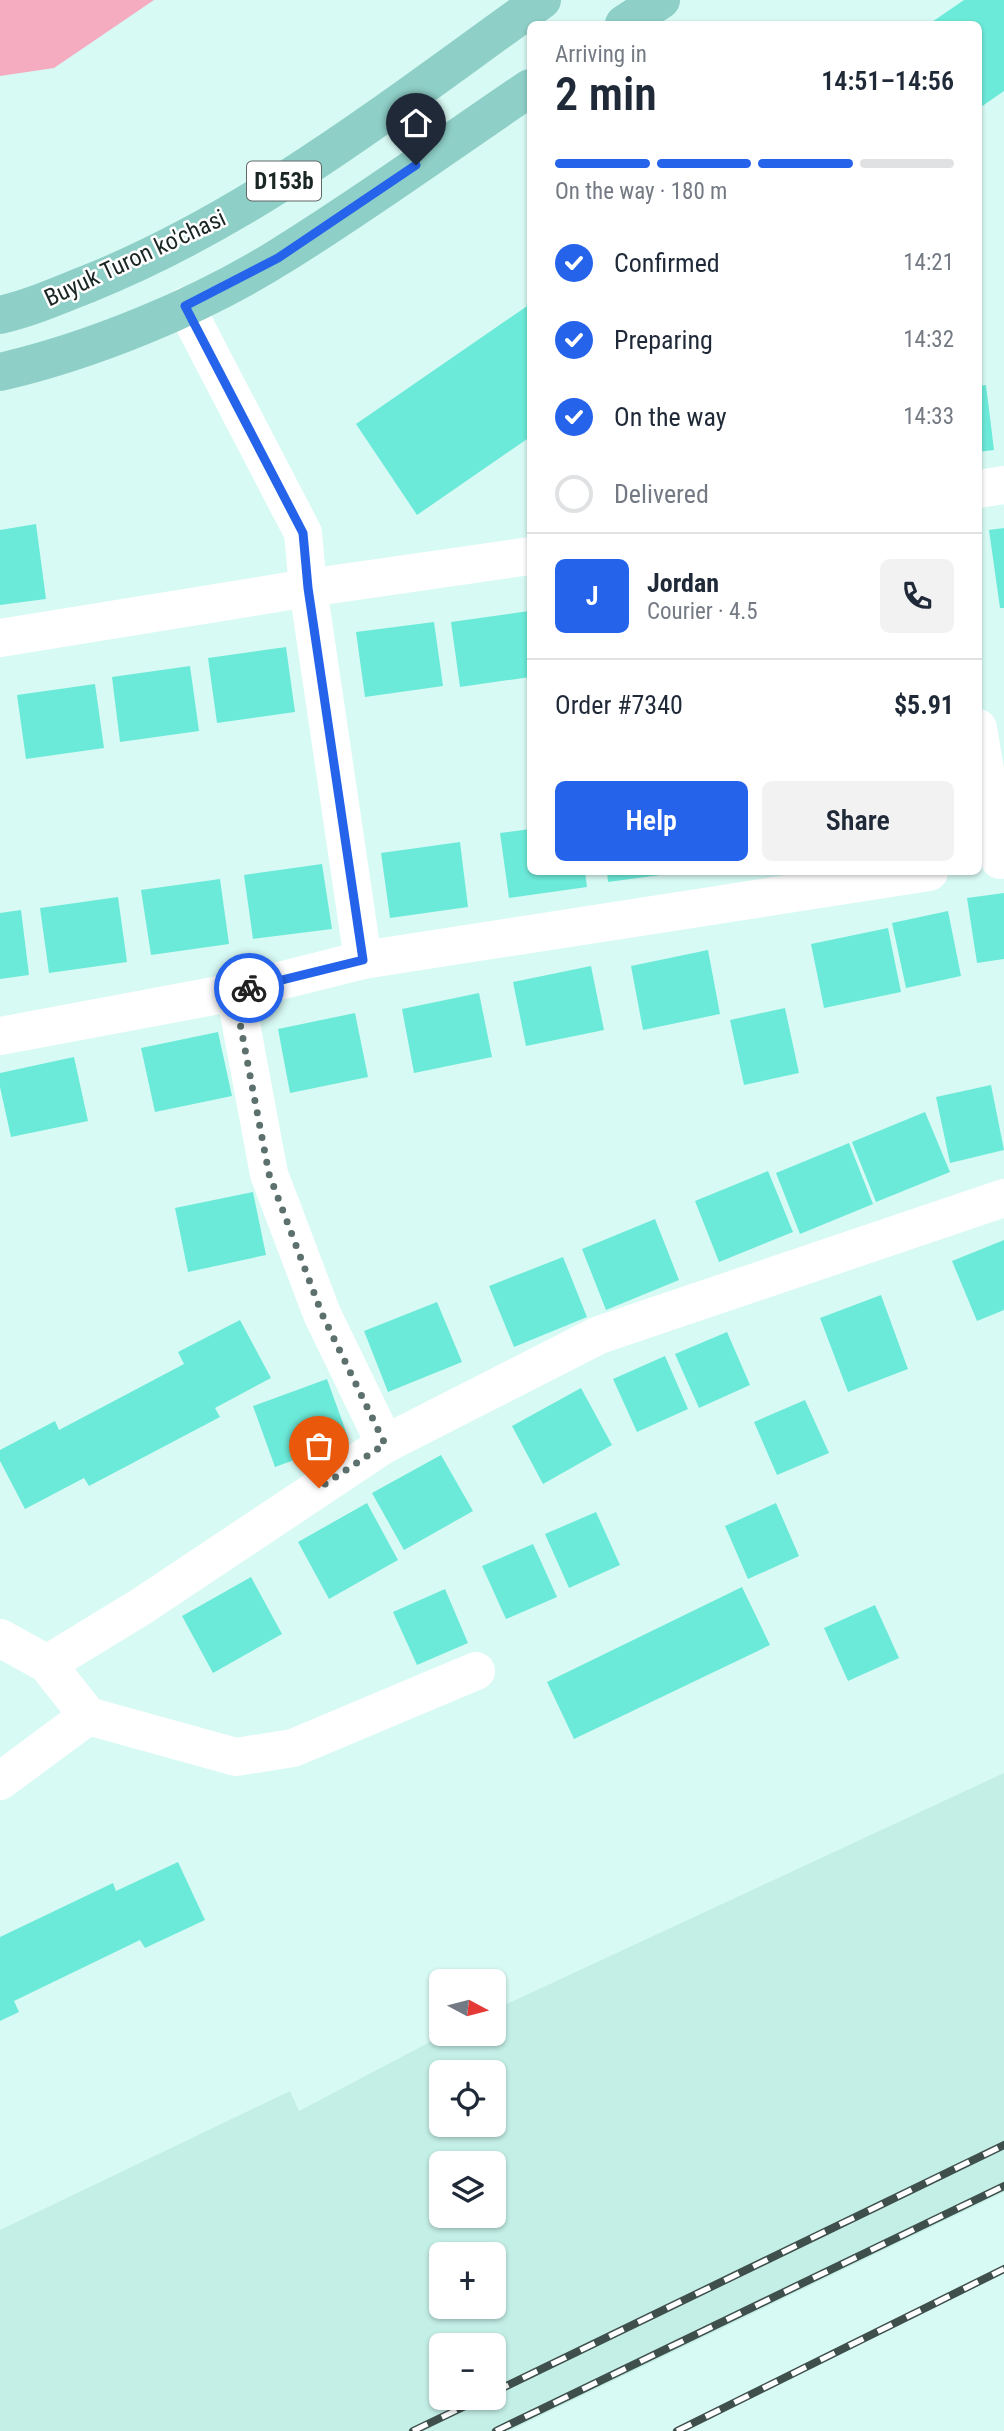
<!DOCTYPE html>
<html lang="en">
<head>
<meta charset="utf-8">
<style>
  body { margin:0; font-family:"Roboto Condensed",sans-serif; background:#f2f2f3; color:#1f2937; height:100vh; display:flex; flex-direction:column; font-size:26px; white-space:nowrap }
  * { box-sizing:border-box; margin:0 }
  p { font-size:23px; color:#747a83 }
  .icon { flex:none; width:38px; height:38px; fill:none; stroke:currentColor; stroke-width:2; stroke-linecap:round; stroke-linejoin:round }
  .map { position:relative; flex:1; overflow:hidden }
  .panel { position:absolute; left:527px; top:21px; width:455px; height:854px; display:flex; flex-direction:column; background:#fff; border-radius:10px; box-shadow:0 2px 5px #0004 }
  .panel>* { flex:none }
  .needle { width:46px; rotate:97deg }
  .controls { position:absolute; left:429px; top:1969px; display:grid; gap:14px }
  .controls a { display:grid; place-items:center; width:77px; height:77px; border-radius:10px; background:#fff; box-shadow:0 2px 5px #0004; font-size:35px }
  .pin { position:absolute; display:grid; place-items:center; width:60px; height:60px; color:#fff; margin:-72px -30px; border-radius:50% 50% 50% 0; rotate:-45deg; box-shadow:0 0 7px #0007 }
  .pin .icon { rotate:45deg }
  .courier { position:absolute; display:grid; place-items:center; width:70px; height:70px; margin:-35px; border:5px solid #2563eb; border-radius:50%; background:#fff; color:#222; box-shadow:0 2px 9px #0007 }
  .summary em { font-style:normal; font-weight:600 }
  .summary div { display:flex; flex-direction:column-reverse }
  .summary { display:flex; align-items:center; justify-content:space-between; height:119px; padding:0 28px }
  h1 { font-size:46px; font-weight:600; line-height:52px }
  .bar { display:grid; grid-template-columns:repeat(4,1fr); gap:10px 7px; align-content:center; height:84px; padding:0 28px }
  .bar i { height:9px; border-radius:5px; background:#e0e1e3 }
  .bar .selected { background:#2563eb }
  .bar p { grid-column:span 4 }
  .line { display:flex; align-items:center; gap:18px; padding:0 28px; border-top:2px solid #e0e1e3 }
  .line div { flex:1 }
  .round { display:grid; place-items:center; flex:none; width:74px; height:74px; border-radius:10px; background:#f2f2f3 }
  ol { padding:0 28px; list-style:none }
  li { display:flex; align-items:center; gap:21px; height:77px }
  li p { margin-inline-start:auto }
  li .icon { padding:7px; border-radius:50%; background:#2563eb; color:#fff; stroke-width:4 }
  li:last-child { color:#747a83 }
  li i { width:38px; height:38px; border:4px solid #e0e1e3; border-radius:50% }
  .primary-button { display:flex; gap:14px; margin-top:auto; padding:14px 28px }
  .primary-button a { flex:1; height:80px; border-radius:10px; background:#2563eb; color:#fff; font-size:28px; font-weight:600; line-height:80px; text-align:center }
  .primary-button a+a { background:#f2f2f3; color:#1f2937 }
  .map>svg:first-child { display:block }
</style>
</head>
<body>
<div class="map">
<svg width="1004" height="2431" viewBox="0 0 1004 2431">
  <rect width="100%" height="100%" fill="#d8faf4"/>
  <!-- built -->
  <path fill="#c3efe7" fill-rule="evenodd" d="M1004 1773V2192L509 2431H0V2230L290 2091 299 2111 445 2034H494V2010ZM441 2072H494V2124H441ZM441 2163H494V2216H441ZM441 2254H494V2306H441ZM441 2345H494V2398H441Z"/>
  <!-- green -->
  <path fill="#f5acc0" d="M0 0H154L54 68 0 76Z"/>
  <!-- building -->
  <path fill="#6cead9" d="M964 0H1004V91L978 109V24H929Z
    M530 304V437L417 515 356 424Z
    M986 385 994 450 978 452V386Z
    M36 524 46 599 0 605V530Z
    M1004 528V608H1000L989 530Z
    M529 611 530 677 460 687 451 622Z
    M434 622 443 686 365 697 356 632Z
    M286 647 295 712 217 723 208 658Z
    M190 666 199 731 120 742 112 677Z
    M95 684 104 748 26 759 17 695Z
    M530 829V872H585L587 887 509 898 500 833Z
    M460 842 468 907 390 918 381 853Z
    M322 864 332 929 253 939 244 875Z
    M607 872H675V873L608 882Z
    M220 879 229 944 151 955 141 890Z
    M1004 893V959L977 963 967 898Z
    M118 897 127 962 49 973 40 908Z
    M21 910 29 975 0 979V913Z
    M948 911 961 976 906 988 892 923Z
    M888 928 901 992 824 1008 811 944Z
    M708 950 720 1014 643 1030 631 966Z
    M591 966 604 1030 526 1046 513 982Z
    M479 993 492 1057 414 1073 402 1009Z
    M785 1008 799 1073 744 1085 730 1020Z
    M355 1013 368 1077 290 1093 278 1029Z
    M218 1032 232 1096 155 1112 141 1048Z
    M74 1057 88 1121 11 1137 0 1087V1073Z
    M991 1085 1004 1150 950 1163 936 1097Z
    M925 1112 950 1172 876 1202 852 1142Z
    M849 1143 873 1204 800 1234 776 1173Z
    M768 1171 793 1232 719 1262 695 1201Z
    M253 1192 266 1255 188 1272 175 1208Z
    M655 1219 679 1280 606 1310 582 1249Z
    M1004 1240V1310L977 1321 952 1261Z
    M563 1257 587 1317 514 1347 489 1286Z
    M881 1295 908 1369 848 1392 820 1318Z
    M437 1302 462 1362 388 1392 364 1331Z
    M240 1320 271 1378 215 1408 220 1417 89 1486 84 1478 25 1509 0 1461V1450L55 1421 59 1430 184 1364 178 1352Z
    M727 1332 750 1385 699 1408 675 1354Z
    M665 1356 688 1409 637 1432 613 1379Z
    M327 1379 349 1440 275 1467 253 1406Z
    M581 1388 612 1445 543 1484 512 1426Z
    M805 1400 829 1453 777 1475 754 1422Z
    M441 1455 473 1511 404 1550 372 1493Z
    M367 1503 398 1560 329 1599 298 1542Z
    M776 1503 799 1556 748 1579 725 1526Z
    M596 1512 620 1565 569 1588 545 1534Z
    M533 1544 557 1597 506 1619 482 1566Z
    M251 1577 282 1634 213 1673 182 1616Z
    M742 1587 770 1645 574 1739 547 1682Z
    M445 1589 468 1643 417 1665 393 1612Z
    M875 1605 899 1658 848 1681 824 1628Z
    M178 1862 205 1920 145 1948 140 1940 14 2001 19 2012 0 2021V1937L113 1883 116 1891Z"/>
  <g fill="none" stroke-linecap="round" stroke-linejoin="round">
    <!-- minor -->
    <path stroke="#fff" stroke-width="38" d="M185 306 303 533 308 588 363 960
      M978 489 1004 485
      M0 638 308 588 530 556
      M978 728 1000 860
      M235 992 269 1174 322 1314 385 1444
      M0 1036 235 992 363 960 929 872
      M0 1638 47 1664
      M88 1716 236 1757 293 1748 476 1671
      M0 1781 88 1716 47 1664 142 1606 385 1444 599 1335 1004 1198"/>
    <!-- major -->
    <path stroke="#8ecfc7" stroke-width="38" d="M624 24 661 0
      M0 315C31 308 60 295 90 283 256 216 397 103 542 0
      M0 372C91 351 199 307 279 257 365 204 447 144 530 88"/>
    <!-- rail casing -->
    <g stroke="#3f4f4c" stroke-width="8">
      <path id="rail" d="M494 2392 1004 2145
        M413 2431 482 2398
        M496 2431 1004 2186
        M677 2431 1004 2269"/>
    </g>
    <!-- rail -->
    <use href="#rail" stroke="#fff" stroke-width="5" stroke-dasharray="16" stroke-linecap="butt"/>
  </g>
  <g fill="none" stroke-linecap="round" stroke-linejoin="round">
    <!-- done -->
    <path stroke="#5c706d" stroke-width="7" stroke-dasharray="0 12.6" d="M249 988 234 992 269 1174 322 1314 385 1444 319 1488"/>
    <!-- route -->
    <path stroke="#2563eb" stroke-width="9" d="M249 988 363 960 308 588 303 533 185 306 278 258 416 165"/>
  </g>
  <g text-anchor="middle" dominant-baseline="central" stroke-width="5" stroke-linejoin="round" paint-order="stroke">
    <!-- shield labels -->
    <rect fill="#fff" stroke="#5f6766" stroke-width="2" x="247" y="161.5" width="74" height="39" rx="5"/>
    <g font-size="23" font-weight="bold" fill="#1a2624">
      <text x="284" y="181">D153b</text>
    </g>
    <!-- street labels -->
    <g font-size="24" fill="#1a2624" stroke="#fff">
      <text transform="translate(135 258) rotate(-25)">Buyuk Turon ko'chasi</text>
    </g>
  </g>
</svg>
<div class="controls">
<a><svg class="needle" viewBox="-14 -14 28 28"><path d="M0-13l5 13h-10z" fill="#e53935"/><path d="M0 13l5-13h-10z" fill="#747a83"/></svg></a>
<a><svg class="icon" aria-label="locate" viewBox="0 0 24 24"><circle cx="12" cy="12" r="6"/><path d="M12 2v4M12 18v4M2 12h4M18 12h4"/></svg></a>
<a><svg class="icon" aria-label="layers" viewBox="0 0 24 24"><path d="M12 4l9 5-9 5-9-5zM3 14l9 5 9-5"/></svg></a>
<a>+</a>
<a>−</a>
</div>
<div class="pin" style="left:319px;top:1488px;background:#ea580c"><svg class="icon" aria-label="bag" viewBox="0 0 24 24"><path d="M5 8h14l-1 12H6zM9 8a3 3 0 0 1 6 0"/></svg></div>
<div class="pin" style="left:416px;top:165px;background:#1f2937"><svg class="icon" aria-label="home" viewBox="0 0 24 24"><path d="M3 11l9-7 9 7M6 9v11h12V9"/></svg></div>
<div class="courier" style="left:249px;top:988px"><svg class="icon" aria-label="bike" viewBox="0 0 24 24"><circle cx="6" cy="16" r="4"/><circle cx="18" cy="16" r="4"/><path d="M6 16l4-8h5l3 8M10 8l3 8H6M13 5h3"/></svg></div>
<section class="panel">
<div class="summary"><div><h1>2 min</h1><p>Arriving in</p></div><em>14:51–14:56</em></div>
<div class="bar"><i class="selected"></i><i class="selected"></i><i class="selected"></i><i></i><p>On the way · 180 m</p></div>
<ol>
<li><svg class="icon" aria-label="check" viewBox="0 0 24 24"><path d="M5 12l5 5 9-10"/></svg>Confirmed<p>14:21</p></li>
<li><svg class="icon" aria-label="check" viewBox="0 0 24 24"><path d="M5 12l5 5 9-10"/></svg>Preparing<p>14:32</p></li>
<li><svg class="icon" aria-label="check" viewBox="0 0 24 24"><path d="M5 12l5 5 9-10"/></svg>On the way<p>14:33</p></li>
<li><i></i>Delivered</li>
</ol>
<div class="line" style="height:126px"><b class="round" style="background:#2563eb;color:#fff">J</b><div><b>Jordan</b><p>Courier · 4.5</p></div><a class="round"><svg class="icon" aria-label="phone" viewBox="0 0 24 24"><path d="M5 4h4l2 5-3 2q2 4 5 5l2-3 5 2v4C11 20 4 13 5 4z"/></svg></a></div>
<div class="line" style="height:91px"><div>Order #7340</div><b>$5.91</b></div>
<div class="primary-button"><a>Help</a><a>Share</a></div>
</section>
</div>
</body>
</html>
